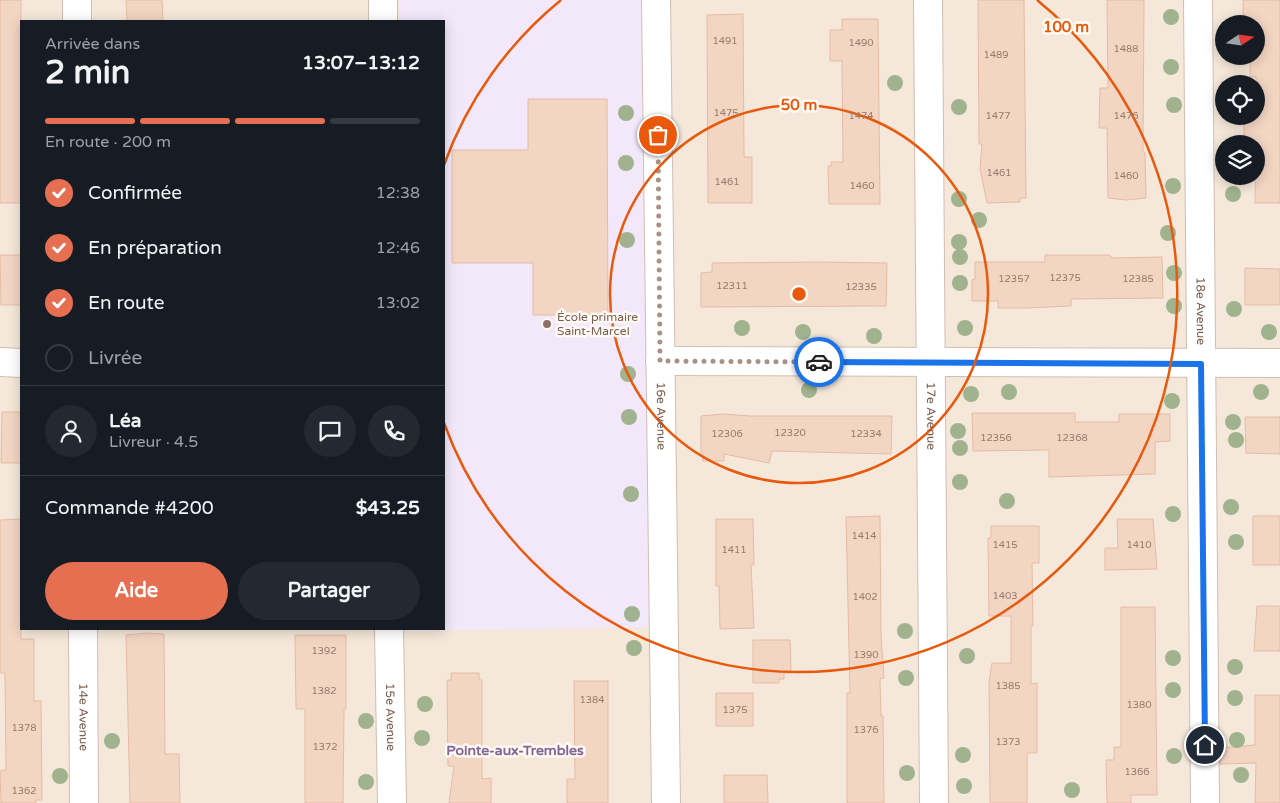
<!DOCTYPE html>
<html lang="fr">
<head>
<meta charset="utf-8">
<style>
  body { margin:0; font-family:"Varela Round",sans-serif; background:#242831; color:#f1f3f6; height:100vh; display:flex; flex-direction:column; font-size:19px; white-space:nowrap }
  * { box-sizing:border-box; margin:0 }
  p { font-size:16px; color:#9ea1a6 }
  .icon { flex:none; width:28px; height:28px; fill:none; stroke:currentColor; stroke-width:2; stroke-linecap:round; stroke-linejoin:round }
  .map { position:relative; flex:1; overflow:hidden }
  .drawer { position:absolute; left:20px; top:20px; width:425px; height:610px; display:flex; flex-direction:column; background:#171b24; border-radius:0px; box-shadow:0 2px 12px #0003 }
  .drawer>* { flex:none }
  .needle { width:32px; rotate:77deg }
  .controls { position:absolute; left:1215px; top:15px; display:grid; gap:10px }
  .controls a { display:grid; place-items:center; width:50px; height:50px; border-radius:50%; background:#171b24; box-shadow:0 2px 12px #0003; font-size:25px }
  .pin { position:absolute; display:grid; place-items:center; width:42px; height:42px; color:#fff; margin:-21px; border:2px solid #fff; border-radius:50%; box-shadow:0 1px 5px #0007 }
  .courier { position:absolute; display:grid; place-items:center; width:50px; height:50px; margin:-25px; border:4px solid #1a73e8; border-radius:50%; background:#fff; color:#222; box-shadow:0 1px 6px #0007 }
  .head em { font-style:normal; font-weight:700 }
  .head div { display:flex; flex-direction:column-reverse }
  .head { display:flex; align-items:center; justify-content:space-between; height:85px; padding:0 25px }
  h1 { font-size:32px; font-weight:700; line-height:38px }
  .bar { display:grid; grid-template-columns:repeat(4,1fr); gap:8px 5px; align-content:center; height:60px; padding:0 25px }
  .bar i { height:6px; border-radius:4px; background:#363941 }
  .bar .active { background:#e76f51 }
  .bar p { grid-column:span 4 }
  .line { display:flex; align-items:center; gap:12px; padding:0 25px; border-top:1px solid #363941 }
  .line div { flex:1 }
  .round { display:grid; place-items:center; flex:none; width:52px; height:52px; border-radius:26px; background:#242831 }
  ol { padding:0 25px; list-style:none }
  li { display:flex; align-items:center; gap:15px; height:55px }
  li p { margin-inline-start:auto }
  li .icon { padding:5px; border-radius:50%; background:#e76f51; color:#fff; stroke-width:4 }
  li:last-child { color:#9ea1a6 }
  li i { width:28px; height:28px; border:2px solid #363941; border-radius:50% }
  .action { display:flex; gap:10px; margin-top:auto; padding:10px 25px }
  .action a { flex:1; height:58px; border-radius:30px; background:#e76f51; color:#fff; font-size:20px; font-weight:700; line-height:58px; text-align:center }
  .action a+a { background:#242831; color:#f1f3f6 }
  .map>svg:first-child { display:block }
</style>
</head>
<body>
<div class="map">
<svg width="1280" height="803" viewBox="0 0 1280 803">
  <rect width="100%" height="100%" fill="#fdf6ec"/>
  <!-- residential -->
  <path fill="#f5e8da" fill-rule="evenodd" d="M0 0H1280V803H0ZM21 21H444V629H21ZM1224 24H1256V56H1224ZM1224 84H1256V116H1224ZM1224 144H1256V176H1224Z"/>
  <!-- education -->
  <path fill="#f3e8fa" d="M399 0H646L656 627 410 631V629H444V21H400Z"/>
  <!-- building -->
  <path fill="#f3d5c3" stroke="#e6bba3" d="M0 0H21V203H0Z
    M126 0H162L163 21H127Z
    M978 0H1024L1026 198H1020V202L987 203 980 169 982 144H979Z
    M1107 0H1144L1143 152H1145L1146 198 1126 200 1108 198 1107 128H1099L1100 88H1108Z
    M1243 0H1280V203H1255L1256 144H1244V118L1256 116V77H1250V56H1256V24H1243Z
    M743 14 744 157H752V203H708L707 15Z
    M842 19H878L880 204H829L828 166H831V162H843L842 61H830V30H842Z
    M528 99H607L608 315H533V263H452V150H528Z
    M0 255H21V305H1Z
    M1045 255H1109L1113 258 1162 257 1163 298 1071 299V306L1028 308H998V301H972V280L975 279V262H1045Z
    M821 262 887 263 886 306 701 307V273L712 272V263Z
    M1245 268 1280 269V305H1245Z
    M2 412H21V463H1Z
    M972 413H1075V422H1119V414H1170V441L1155 442V474L1049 477V450L973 451Z
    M722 414 751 416H892L891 454 772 451 769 463 724 454V461H703V453H701V416Z
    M1245 417H1280V454L1246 453Z
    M880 516 881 634 884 678 880 679 881 716H883L884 803H847V693H850L846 517Z
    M1253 516H1280V565H1253Z
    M21 519V639H34V701H41L42 800H36V803H1L0 771 6 770 5 673H0V520Z
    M716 519H753L754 565H751L754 628 720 629 719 586H716Z
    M1117 519H1153L1157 569 1105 570V548H1118Z
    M991 526H1039V563H1032L1033 626H1031V684L1037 683V753H1027V803H990L989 682 992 663H1011V616H989L988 538H991Z
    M1257 606H1280V651H1254Z
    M1121 607H1155L1157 795H1131V803H1107L1106 760H1114V747H1121Z
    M147 633 164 634 165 754H179L180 803H130L126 635Z
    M295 635H346V709H344L343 803H305V709H296Z
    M753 640H790L791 673H784V679H779V683H753Z
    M451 673H479V680H482V779L491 778V803H449L454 766H448L447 680H451Z
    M574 681H608V803H567V779H575Z
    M716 693H753V726H716Z
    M1255 695H1280V803H1255L1256 763 1220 764V748L1255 745Z
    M724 775H767L768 803H724Z"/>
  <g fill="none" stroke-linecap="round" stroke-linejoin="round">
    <!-- minor casing -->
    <g stroke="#d1beb0" stroke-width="30">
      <g id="minor">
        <path d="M77 0V21"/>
        <path d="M383 0V21"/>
        <path id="s1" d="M656 0 666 803"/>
        <path id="s2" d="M928 0 934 803"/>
        <path id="s3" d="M1198 0 1205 803"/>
        <path d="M660 361 1280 363"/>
        <path d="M0 362 21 363"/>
        <path id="s4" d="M83 629 84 803"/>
        <path id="s5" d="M389 629 392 803"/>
      </g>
    </g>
    <!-- minor -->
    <use href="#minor" stroke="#fff" stroke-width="28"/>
  </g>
  <!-- trees -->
  <g fill="#a0b28e">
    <circle cx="1171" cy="17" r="8"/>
    <circle cx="1171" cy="67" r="8"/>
    <circle cx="895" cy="83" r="8"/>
    <circle cx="1174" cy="105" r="8"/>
    <circle cx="959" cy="107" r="8"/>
    <circle cx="626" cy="113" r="8"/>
    <circle cx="626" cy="163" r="8"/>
    <circle cx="1173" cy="186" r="8"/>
    <circle cx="1233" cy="194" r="8"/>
    <circle cx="959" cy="199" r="8"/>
    <circle cx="979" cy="220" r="8"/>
    <circle cx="1168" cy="233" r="8"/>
    <circle cx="627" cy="240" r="8"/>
    <circle cx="959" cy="242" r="8"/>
    <circle cx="960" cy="257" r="8"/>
    <circle cx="1174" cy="273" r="8"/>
    <circle cx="960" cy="283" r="8"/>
    <circle cx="1174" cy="306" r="8"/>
    <circle cx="1234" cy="309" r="8"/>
    <circle cx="742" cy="328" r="8"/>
    <circle cx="965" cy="328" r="8"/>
    <circle cx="803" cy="332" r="8"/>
    <circle cx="1269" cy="332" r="8"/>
    <circle cx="874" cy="336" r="8"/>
    <circle cx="628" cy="374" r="8"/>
    <circle cx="809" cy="390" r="8"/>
    <circle cx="1009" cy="392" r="8"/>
    <circle cx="1261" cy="392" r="8"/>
    <circle cx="971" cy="394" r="8"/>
    <circle cx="1172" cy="401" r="8"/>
    <circle cx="629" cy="417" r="8"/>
    <circle cx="1233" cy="422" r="8"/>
    <circle cx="958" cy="431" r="8"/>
    <circle cx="1236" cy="440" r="8"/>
    <circle cx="960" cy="448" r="8"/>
    <circle cx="960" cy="482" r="8"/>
    <circle cx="631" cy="494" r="8"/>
    <circle cx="1007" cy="501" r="8"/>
    <circle cx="1231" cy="507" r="8"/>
    <circle cx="1173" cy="514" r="8"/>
    <circle cx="1236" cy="542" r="8"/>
    <circle cx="632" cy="614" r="8"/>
    <circle cx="905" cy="631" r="8"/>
    <circle cx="634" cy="648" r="8"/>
    <circle cx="967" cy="656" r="8"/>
    <circle cx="1173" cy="658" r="8"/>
    <circle cx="1235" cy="667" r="8"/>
    <circle cx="906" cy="678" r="8"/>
    <circle cx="1173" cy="690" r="8"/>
    <circle cx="1235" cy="698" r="8"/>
    <circle cx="425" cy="704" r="8"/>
    <circle cx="366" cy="721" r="8"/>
    <circle cx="422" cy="738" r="8"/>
    <circle cx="1237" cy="740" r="8"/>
    <circle cx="112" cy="741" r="8"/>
    <circle cx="963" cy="755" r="8"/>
    <circle cx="1174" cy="756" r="8"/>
    <circle cx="907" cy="773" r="8"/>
    <circle cx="1241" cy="775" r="8"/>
    <circle cx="60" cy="776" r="8"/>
    <circle cx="366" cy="782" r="8"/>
    <circle cx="964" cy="786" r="8"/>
    <circle cx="1072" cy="790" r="8"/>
  </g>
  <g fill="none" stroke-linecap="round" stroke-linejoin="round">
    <!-- done -->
    <path stroke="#a89285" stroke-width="5" stroke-dasharray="0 9" d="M658 135 660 361 819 362"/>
    <!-- route -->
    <path stroke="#1a73e8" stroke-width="6" d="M819 362 1201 364 1205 745"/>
  </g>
  <!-- distance rings -->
  <g fill="none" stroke="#e8590c" stroke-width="2.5">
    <circle cx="799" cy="294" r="189"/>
    <path d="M444 165A378 378 0 0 1 561 0M1037 0A378 378 0 1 1 444 423"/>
  </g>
  <!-- markers -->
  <circle fill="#8d6e63" stroke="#fffaf3" stroke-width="2" cx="547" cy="324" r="5"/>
  <g text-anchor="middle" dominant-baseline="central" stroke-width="5" stroke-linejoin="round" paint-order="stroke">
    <!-- number labels -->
    <g font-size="10" fill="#987a6a">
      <text x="725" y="41">1491</text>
      <text x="861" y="43">1490</text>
      <text x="1126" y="49">1488</text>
      <text x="996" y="55">1489</text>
      <text x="726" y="113">1475</text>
      <text x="861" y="116">1474</text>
      <text x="998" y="116">1477</text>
      <text x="1126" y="116">1476</text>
      <text x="999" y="173">1461</text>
      <text x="1126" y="176">1460</text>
      <text x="727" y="182">1461</text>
      <text x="862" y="186">1460</text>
      <text x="1065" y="278">12375</text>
      <text x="1014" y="279">12357</text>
      <text x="1138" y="279">12385</text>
      <text x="732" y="286">12311</text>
      <text x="861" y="287">12335</text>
      <text x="790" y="433">12320</text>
      <text x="727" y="434">12306</text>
      <text x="866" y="434">12334</text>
      <text x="996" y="438">12356</text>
      <text x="1072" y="438">12368</text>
      <text x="864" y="536">1414</text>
      <text x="1005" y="545">1415</text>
      <text x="1139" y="545">1410</text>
      <text x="734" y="550">1411</text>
      <text x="1005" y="596">1403</text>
      <text x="865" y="597">1402</text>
      <text x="324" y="651">1392</text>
      <text x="866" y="655">1390</text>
      <text x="1008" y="686">1385</text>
      <text x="324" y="691">1382</text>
      <text x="592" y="700">1384</text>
      <text x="1139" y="705">1380</text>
      <text x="735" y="710">1375</text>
      <text x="24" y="728">1378</text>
      <text x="866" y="730">1376</text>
      <text x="1008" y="742">1373</text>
      <text x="325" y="747">1372</text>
      <text x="1137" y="772">1366</text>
      <text x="24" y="791">1362</text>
    </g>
    <!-- street labels -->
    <g font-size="12" fill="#7a5c4d" stroke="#fffaf3">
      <text stroke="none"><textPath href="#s3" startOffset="311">18e Avenue</textPath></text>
      <text stroke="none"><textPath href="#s2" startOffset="416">17e Avenue</textPath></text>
      <text stroke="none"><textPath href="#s1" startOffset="416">16e Avenue</textPath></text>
      <text stroke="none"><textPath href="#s4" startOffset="88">14e Avenue</textPath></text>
      <text stroke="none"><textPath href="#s5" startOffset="88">15e Avenue</textPath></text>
    </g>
    <!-- education labels -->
    <g font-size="12" fill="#785e54" stroke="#fffaf3" text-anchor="start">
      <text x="557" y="317">École primaire<tspan x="557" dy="14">Saint-Marcel</tspan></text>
    </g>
    <!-- neighbourhood labels -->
    <g font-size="14" font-weight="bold" fill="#846695" stroke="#fffaf3">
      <text x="515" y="750">Pointe-aux-Trembles</text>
    </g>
  </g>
  <circle cx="799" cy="294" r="8" fill="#e8590c" stroke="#fffaf3" stroke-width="2.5"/>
  <g font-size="15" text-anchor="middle" font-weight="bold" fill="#e8590c" stroke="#fffaf3" stroke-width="5" stroke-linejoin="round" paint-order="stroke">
    <text x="1066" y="32">100 m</text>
    <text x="799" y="110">50 m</text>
  </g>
</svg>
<div class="controls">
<a><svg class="needle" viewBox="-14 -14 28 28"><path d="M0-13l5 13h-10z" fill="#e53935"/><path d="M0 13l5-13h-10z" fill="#9ea1a6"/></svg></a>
<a><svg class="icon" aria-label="locate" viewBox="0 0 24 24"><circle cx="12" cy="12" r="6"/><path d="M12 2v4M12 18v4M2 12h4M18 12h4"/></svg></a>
<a><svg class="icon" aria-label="layers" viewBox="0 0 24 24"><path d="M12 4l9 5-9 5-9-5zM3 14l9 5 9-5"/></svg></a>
</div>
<div class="pin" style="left:658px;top:135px;background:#ea580c"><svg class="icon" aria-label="bag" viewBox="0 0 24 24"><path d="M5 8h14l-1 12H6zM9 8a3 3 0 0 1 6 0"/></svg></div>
<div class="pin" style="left:1205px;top:745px;background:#1f2937"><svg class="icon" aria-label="home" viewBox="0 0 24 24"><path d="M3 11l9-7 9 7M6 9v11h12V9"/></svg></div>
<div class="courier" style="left:819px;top:362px"><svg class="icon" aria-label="car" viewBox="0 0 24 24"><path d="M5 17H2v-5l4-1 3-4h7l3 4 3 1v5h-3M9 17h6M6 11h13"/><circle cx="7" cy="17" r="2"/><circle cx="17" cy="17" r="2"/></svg></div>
<section class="drawer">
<div class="head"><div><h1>2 min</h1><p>Arrivée dans</p></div><em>13:07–13:12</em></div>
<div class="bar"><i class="active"></i><i class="active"></i><i class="active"></i><i></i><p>En route · 200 m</p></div>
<ol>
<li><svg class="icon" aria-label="check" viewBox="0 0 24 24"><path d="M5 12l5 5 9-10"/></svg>Confirmée<p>12:38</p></li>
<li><svg class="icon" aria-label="check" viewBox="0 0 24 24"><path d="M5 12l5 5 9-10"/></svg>En préparation<p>12:46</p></li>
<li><svg class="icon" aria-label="check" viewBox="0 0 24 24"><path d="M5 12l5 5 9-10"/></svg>En route<p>13:02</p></li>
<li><i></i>Livrée</li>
</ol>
<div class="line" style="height:90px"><a class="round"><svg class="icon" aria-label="person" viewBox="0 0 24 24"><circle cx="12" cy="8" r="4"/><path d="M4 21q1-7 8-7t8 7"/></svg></a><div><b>Léa</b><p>Livreur · 4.5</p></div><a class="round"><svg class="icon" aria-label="chat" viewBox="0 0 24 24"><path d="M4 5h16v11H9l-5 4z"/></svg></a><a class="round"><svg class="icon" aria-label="phone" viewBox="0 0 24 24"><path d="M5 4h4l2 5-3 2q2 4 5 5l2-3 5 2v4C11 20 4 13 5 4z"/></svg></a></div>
<div class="line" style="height:65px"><div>Commande #4200</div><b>$43.25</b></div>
<div class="action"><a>Aide</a><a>Partager</a></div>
</section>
</div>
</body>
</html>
